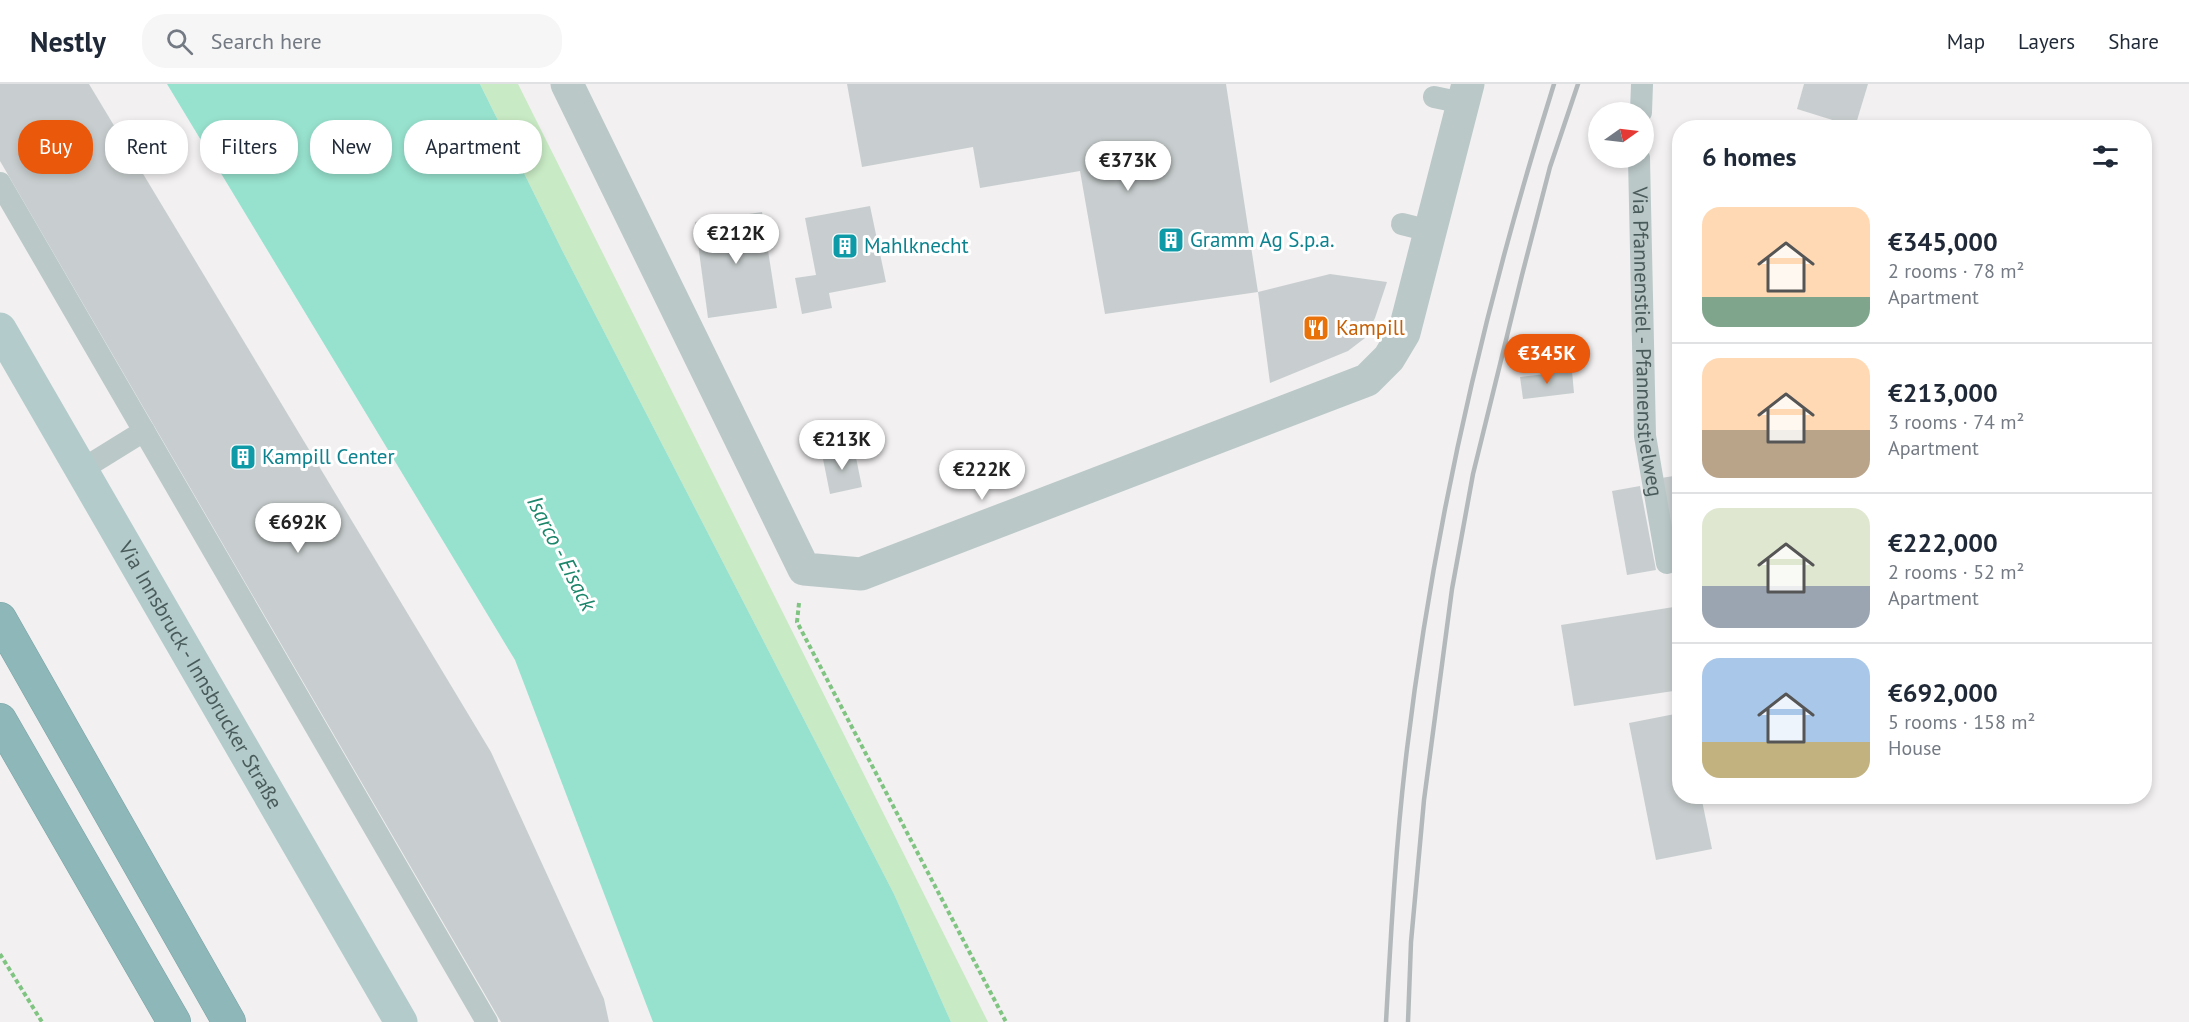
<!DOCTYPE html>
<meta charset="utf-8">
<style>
body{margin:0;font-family:"PT Sans",sans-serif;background:#f6f6f7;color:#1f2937;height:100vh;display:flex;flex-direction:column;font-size:22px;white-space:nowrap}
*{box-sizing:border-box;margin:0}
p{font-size:20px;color:#747a83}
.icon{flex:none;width:33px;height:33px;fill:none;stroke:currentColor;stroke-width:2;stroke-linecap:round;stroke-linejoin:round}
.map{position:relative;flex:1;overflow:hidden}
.panel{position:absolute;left:1672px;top:36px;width:480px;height:684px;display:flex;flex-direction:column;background:#fff;border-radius:24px;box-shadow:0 3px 9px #0003}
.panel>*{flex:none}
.guide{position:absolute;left:18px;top:36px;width:570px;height:54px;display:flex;gap:12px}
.needle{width:39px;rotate:76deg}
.tools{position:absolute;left:1588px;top:18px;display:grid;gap:12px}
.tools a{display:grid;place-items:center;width:66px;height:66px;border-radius:50%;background:#fff;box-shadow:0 3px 9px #0003;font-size:30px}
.price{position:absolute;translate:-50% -51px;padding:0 14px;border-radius:21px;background:#fff;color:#222;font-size:20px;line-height:39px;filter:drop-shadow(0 2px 3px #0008)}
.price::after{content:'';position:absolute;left:50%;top:36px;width:18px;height:14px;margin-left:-9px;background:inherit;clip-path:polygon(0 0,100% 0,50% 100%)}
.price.current{background:#ea580c;color:#fff}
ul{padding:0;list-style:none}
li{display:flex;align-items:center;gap:18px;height:150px;padding:0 30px}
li+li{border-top:2px solid #e0e1e3}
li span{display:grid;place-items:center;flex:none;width:168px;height:120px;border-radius:18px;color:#555}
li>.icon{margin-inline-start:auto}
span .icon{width:72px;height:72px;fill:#fffc;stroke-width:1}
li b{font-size:26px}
h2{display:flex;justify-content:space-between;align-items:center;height:72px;padding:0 30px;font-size:26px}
.pill{padding:0 21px;border-radius:24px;background:#fff;box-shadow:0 3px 9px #0003;font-size:21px;line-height:54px}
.pill.current{background:#ea580c;color:#fff}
header{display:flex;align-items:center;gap:36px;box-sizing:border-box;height:84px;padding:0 30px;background:#fff;border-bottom:2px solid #e0e1e3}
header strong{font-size:28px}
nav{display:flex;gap:33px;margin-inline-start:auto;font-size:21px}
.search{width:420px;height:54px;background:#f6f6f7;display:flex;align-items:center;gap:15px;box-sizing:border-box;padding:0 21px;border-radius:24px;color:#747a83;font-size:22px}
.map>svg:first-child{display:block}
</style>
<header>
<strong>Nestly</strong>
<div class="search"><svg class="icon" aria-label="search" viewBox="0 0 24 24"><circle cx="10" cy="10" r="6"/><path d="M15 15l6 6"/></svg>Search here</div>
<nav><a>Map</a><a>Layers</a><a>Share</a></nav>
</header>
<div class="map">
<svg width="2189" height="938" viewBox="0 0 2189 938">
<rect width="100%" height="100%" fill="#f2f0f1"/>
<polygon fill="#c8eac4" points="480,0 518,0 988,938 951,938 894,810 562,166"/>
<polygon fill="#97e2ce" points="167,0 480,0 562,166 894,810 951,938 653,938 515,576"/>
<g fill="#c8cecf">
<polygon points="0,0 89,0 491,668 604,915 609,938 501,938 0,77"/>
<polygon points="847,0 1226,0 1258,208 1330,190 1387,198 1375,234 1365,254 1348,267 1270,299 1258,208 1105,230 1080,87 980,104 973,63 862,83"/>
<polygon points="1804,0 1868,0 1855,43 1797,25"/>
<polygon points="870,122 886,198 829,209 832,224 802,230 795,194 816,191 805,134"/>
<polygon points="762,128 777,224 708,234 695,138"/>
<polygon points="1572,287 1574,309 1523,315 1520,293"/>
<polygon points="854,364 862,403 830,410 822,370"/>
<polygon points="1680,391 1680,465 1673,467 1661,394"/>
<polygon points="1640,402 1656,486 1627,491 1612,407"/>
<polygon points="1680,522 1680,606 1574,622 1561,541"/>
<polygon points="1680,629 1680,712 1701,712 1712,765 1656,776 1629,639"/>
</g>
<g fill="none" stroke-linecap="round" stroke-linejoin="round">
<g stroke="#79a3a5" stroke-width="34">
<g id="motorway">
<polyline points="0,535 229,938"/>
<polyline points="0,636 174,938"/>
</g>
</g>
<g stroke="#80c482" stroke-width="4" stroke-dasharray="4.5 3" stroke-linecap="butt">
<polyline points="799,519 797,538 1006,938"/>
<polyline points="0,870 42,938"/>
</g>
<g stroke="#bbc8c8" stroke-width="22">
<polyline points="1434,13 1463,19"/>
<polyline points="1641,28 1642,0"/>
<path id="s1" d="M 1639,74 L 1645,352 L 1667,479"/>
<polyline points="0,99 487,938"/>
<polyline points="1402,140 1430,147"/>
<polyline points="81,386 144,347"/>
</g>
<polyline stroke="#bbc8c8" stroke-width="33" points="567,0 804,485 861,490 1367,296 1389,274 1404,249 1468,0"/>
<path stroke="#b3cbcb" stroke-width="33" id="s2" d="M 0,245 L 401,938"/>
<use href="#motorway" stroke="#8eb7b9" stroke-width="33"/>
<g stroke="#b3b9ba" stroke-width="4.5">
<path d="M 1386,938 C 1391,847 1396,756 1407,665 C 1434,440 1486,216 1554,0"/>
<polyline points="1408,938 1411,858 1424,716 1452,505 1473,390 1522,191 1550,83 1578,0"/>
</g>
</g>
<defs>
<g id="building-square" transform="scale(1.35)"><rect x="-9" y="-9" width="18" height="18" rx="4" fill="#0f9aa8" stroke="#fff"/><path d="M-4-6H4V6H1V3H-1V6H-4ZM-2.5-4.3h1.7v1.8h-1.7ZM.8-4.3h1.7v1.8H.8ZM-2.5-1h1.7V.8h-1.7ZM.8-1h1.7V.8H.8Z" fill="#fff"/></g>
<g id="restaurant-square" transform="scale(1.35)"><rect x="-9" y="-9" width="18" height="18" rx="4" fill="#e8710a" stroke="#fff"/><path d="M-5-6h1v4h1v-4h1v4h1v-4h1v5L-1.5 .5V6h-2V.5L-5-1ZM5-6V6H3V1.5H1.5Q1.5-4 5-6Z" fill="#fff"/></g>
</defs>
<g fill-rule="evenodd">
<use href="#building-square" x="1171" y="156"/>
<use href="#building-square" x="845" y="162"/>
<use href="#restaurant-square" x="1316" y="244"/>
<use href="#building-square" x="243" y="373"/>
</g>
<g text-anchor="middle" stroke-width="6" stroke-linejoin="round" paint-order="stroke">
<g font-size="21" fill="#0d838f" stroke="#fff" text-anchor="start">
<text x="1190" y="163">Gramm Ag S.p.a.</text>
<text x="864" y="169">Mahlknecht</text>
<text x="262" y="380">Kampill Center</text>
</g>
<g font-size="21" fill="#c56008" stroke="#fff" text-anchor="start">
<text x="1336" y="251">Kampill</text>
</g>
<g font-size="21" fill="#4a5b5b" stroke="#fff">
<text dy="7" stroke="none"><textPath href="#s1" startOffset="184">Via Pfannenstiel - Pfannenstielweg</textPath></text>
<text dy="7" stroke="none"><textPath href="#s2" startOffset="400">Via Innsbruck - Innsbrucker Straße</textPath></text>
</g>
<g font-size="22" font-style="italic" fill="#1b866a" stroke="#fff">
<text transform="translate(562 469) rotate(63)" y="8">Isarco - Eisack</text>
</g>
</g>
</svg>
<div class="tools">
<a><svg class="needle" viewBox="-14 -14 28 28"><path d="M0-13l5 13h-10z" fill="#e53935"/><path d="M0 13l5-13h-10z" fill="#747a83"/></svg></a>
</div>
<b class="price" style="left:1128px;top:108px">€373K</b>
<b class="price" style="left:736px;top:181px">€212K</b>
<b class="price current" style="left:1547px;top:301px">€345K</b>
<b class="price" style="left:842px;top:387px">€213K</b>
<b class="price" style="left:982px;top:417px">€222K</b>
<b class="price" style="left:298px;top:470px">€692K</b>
<div class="guide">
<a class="pill current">Buy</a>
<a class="pill">Rent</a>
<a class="pill">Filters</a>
<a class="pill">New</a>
<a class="pill">Apartment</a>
</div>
<section class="panel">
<h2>6 homes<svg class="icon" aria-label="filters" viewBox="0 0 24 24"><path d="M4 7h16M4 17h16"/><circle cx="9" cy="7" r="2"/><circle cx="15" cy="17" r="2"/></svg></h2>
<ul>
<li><span style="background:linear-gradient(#ffd9b3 75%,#7fa58c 0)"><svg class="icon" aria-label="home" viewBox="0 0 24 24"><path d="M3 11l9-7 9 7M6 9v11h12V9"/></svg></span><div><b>€345,000</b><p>2 rooms · 78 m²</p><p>Apartment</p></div></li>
<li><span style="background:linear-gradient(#ffd9b3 60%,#b9a48a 0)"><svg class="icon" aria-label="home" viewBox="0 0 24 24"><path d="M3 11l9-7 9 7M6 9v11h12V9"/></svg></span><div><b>€213,000</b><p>3 rooms · 74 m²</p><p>Apartment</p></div></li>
<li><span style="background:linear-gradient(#dfe7d0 65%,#9aa5b1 0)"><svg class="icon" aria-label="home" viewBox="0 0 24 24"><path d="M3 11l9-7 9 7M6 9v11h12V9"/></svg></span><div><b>€222,000</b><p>2 rooms · 52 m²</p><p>Apartment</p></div></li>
<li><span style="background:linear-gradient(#a9c7e8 70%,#c2b280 0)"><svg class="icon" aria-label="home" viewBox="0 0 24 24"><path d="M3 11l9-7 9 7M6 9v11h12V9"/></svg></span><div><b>€692,000</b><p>5 rooms · 158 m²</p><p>House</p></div></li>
</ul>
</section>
</div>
